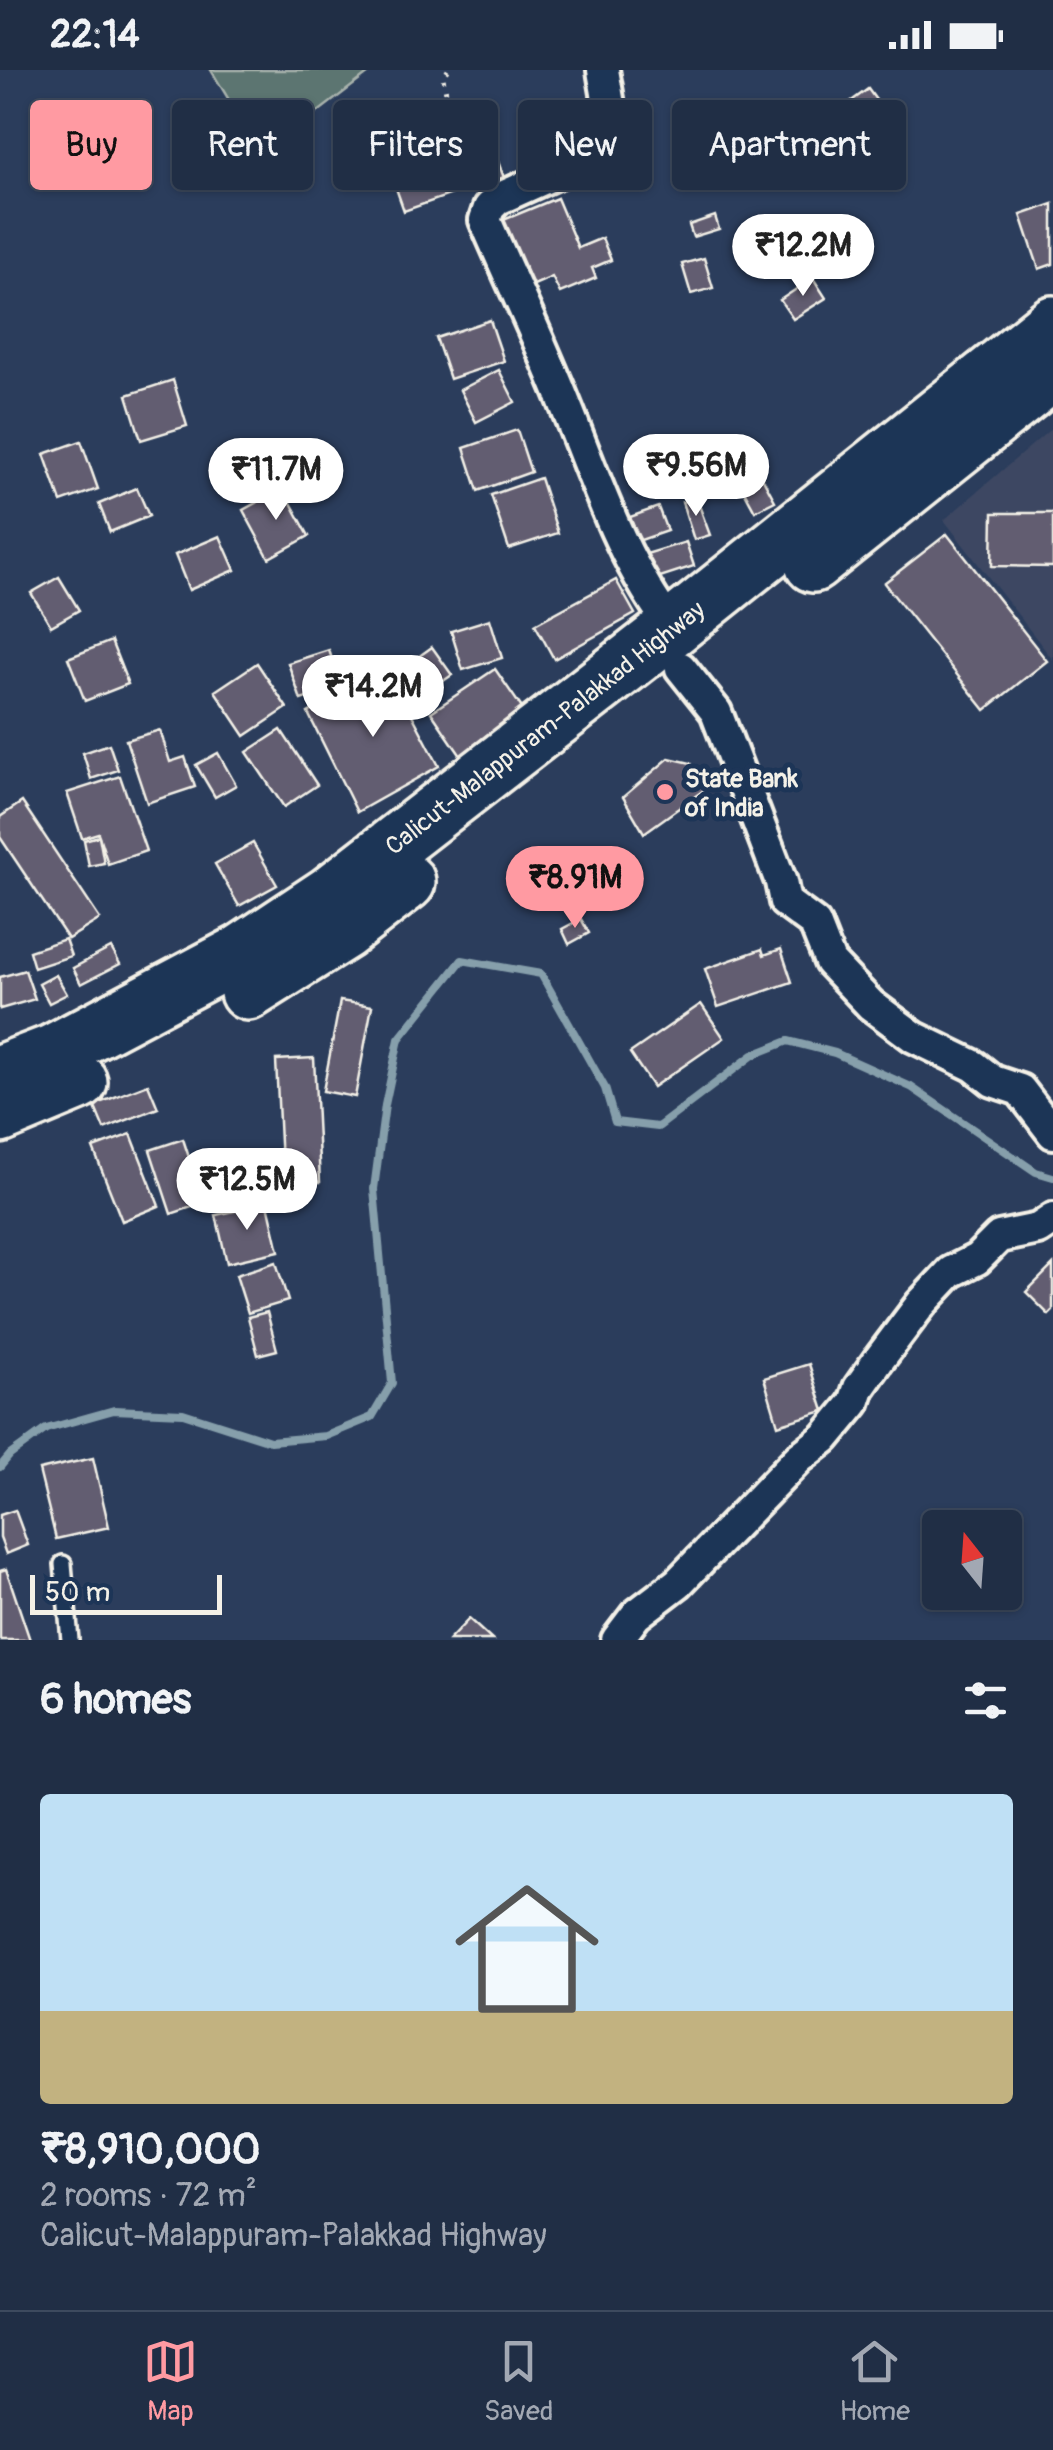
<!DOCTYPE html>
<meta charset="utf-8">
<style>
body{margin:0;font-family:Pangolin,sans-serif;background:#28364c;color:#f1f3f6;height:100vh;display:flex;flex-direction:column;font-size:38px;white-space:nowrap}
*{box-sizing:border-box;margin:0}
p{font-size:32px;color:#a2a8b3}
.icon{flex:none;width:55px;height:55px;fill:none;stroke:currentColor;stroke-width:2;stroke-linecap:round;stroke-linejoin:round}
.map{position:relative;height:1570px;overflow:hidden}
.panel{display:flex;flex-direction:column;background:#202e45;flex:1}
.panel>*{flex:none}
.banner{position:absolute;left:30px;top:30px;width:995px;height:90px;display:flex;gap:20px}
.needle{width:65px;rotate:343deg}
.buttons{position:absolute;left:922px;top:1440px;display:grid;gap:20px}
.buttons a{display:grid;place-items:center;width:100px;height:100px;border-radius:10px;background:#202e45;box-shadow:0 2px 8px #0004,0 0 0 2px #3d4a5e;font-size:50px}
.scale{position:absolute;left:30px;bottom:25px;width:192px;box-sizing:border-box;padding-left:10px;border:5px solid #f4f1e8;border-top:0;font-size:28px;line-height:35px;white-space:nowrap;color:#f4f1e8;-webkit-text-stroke:8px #1d3557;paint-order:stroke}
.price{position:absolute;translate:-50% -85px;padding:0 22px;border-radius:35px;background:#fff;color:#222;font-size:32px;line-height:65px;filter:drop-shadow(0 2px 5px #0008)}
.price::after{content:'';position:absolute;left:50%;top:60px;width:30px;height:22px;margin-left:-15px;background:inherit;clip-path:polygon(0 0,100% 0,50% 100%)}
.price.active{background:#ff9aa2;color:#111}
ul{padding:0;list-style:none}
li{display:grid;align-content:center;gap:20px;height:530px;padding:0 40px}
li span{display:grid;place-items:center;height:310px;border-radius:10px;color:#555}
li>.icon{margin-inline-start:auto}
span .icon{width:180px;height:180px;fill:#fffc;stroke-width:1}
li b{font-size:42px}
h2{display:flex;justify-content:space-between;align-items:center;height:120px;padding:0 40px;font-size:42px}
.pill{padding:0 35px;border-radius:10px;background:#202e45;box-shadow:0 2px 8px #0004,0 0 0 2px #3d4a5e;font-size:35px;line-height:90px}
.pill.active{background:#ff9aa2;color:#111}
.status{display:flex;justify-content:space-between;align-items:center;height:70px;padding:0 50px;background:#202e45;direction:ltr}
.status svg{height:28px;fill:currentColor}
.tab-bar{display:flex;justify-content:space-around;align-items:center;height:140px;border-top:2px solid #3d4a5e;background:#202e45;font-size:28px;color:#a2a8b3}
.tab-bar a{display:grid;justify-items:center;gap:5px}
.tab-bar .active{color:#ff9aa2}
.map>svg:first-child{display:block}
</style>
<div class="status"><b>22:14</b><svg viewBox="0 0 49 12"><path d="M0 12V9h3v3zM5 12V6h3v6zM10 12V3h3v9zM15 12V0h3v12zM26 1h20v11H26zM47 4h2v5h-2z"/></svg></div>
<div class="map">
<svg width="1053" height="1570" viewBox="0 0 1053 1570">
<rect width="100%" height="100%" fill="#2b3d5c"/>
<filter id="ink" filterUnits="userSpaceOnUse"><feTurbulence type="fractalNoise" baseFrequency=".01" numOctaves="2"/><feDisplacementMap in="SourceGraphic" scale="20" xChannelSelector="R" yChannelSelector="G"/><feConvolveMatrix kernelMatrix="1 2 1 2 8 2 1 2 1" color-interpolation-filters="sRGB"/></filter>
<g filter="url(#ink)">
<polygon fill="#3c4762" points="1053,357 1053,590 944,450"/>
<polygon fill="#5b7471" stroke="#a8b2ac" stroke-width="2.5" points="211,0 367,0 369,3 262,85"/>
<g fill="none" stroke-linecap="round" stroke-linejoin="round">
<polyline stroke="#869fab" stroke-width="8" points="0,1397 10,1385 46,1359 114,1340 183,1343 270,1371 326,1366 372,1347 392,1313 374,1119 385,1035 399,969 462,890 541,904 605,1018 615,1052 658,1057 753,985 788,971 835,983 911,1017 1036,1102 1053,1107"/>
</g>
<g fill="#625d71" stroke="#f4f1e8" stroke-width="2.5">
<polygon points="868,19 903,67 870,91 835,43"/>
<polygon points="377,49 387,90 363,96 353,55"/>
<polygon points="492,75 507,116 479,127 464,86"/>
<polygon points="422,93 426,104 449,96 458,122 404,141 391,104"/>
<polygon points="557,128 578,178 602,168 611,190 592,198 596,208 560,223 552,207 529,217 501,151"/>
<polygon points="1053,134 1053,194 1039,199 1021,145"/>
<polygon points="715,146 719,159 693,167 689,155"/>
<polygon points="704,188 713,218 691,224 682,194"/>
<polygon points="813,208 826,228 793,249 780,230"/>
<polygon points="490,250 504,291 450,309 436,268"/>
<polygon points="499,300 515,332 476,352 460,320"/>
<polygon points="173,310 187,356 141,370 127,325"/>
<polygon points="517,360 531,402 478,421 464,378"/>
<polygon points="81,371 98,419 61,432 44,384"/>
<polygon points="756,396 775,431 755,441 736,406"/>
<polygon points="540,408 558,463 509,479 491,425"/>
<polygon points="137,418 149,446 110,462 99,434"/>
<polygon points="283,418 309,466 269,488 243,440"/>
<polygon points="696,427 710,465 694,470 682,432"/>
<polygon points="658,437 667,461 638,471 630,447"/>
<polygon points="993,443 1053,443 1053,497 992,496"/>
<polygon points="947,464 1047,591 985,640 884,513"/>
<polygon points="220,466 235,500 189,520 175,485"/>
<polygon points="686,472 694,496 654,509 646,484"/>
<polygon points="59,507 79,540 51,556 31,523"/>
<polygon points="616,510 635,544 554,589 535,554"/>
<polygon points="490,549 502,588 463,600 451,561"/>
<polygon points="111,571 128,614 85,631 68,588"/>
<polygon points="432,577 452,605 416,630 397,602"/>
<polygon points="329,580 341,617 301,630 288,593"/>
<polygon points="257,593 287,638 245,666 215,621"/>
<polygon points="387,597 439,696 357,742 308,643"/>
<polygon points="495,599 526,644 461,686 431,642"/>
<polygon points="160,660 170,692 185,687 195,717 147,733 126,670"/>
<polygon points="281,660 317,715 284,737 247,682"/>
<polygon points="109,674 118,700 91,709 83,683"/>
<polygon points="218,683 236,715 215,727 196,695"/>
<polygon points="669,688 691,693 708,717 644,763 623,727"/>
<polygon points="120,706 146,781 108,794 98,763 82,768 67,723"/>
<polygon points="22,732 100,849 68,869 0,767 0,747"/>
<polygon points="99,766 104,793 89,796 84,770"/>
<polygon points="253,773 277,815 239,836 215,794"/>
<polygon points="581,849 589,863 569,874 562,859"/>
<polygon points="65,869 71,886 34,898 29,881"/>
<polygon points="111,878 120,894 81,914 73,898"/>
<polygon points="762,879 764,885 781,879 792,912 718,937 705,899"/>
<polygon points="25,900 35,929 0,939 0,907"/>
<polygon points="56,905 67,924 49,933 39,914"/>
<polygon points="340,931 372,936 355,1027 323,1021"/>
<polygon points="701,934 724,968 653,1017 630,983"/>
<polygon points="314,988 320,1112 282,1114 276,990"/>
<polygon points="148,1014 158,1038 104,1059 94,1035"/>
<polygon points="131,1064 159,1136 122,1151 93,1078"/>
<polygon points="183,1069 204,1133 171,1144 150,1080"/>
<polygon points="268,1134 279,1181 227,1193 216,1145"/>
<polygon points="276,1192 288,1231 248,1243 236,1205"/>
<polygon points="1053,1195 1053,1241 1049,1245 1026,1222"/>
<polygon points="267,1242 277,1280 258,1285 248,1247"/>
<polygon points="809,1294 824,1341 778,1355 764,1308"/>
<polygon points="93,1388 109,1457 56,1469 39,1400"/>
<polygon points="15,1440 28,1475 6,1484 0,1468 0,1445"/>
<polygon points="6,1499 30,1570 0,1570 0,1501"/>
<polygon points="469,1549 492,1570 449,1570"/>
</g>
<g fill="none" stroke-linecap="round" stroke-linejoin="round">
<g stroke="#f4f1e8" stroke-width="22">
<polyline id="lane" points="63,1494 70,1570"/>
</g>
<g stroke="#f4f1e8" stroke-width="38">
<g id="street">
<path d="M 603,0 L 616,76 L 498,129 L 489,138 L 485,150 C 512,213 542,275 567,339 C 597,414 623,493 673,558"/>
<polyline points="681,598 716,642 781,812 785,832 815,854 830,892 871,935 914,967 974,996 993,1011 1020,1020 1053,1063"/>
<polyline points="617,1570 636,1545 678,1513 799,1388 825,1368 854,1333 859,1318 878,1291 921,1234 951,1202 977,1189 999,1167 1038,1159 1053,1149"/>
</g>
</g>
<g stroke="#f4f1e8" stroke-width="62">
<g id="highway">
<polyline points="813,494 1053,302"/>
<polyline points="248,922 343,862 407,812"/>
<path id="s1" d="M 0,1003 L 52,983 L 241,883 L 330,824 L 673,558 L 1053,254"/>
<polyline points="0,1045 79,1012"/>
</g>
</g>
<polyline stroke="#f4f1e8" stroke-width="5" stroke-dasharray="2.5 8" stroke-linecap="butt" points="448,0 443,8 459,85 473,119"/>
<use href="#lane" stroke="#1d3557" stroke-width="15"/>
<use href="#street" stroke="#1d3557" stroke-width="30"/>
<use href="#highway" stroke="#1d3557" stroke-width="55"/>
</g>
</g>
<circle fill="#ff9aa2" stroke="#1d3557" stroke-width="4" cx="665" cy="722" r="10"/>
<g text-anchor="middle" stroke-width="10" stroke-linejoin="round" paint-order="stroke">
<g font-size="25" fill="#f4f1e8" stroke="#1d3557">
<text dy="9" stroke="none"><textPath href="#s1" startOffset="648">Calicut-Malappuram-Palakkad Highway</textPath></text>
</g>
<g font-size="25" font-weight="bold" fill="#f4f1e8" stroke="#1d3557" text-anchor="start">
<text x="685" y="717">State Bank<tspan x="685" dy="29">of India</tspan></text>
</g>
</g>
</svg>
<div class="buttons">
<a><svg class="needle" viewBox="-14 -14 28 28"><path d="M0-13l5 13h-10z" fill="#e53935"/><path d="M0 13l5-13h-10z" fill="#a2a8b3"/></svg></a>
</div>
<div class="scale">50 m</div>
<b class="price" style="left:803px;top:229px">₹12.2M</b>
<b class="price" style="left:696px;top:449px">₹9.56M</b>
<b class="price" style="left:276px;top:453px">₹11.7M</b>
<b class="price" style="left:373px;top:670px">₹14.2M</b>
<b class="price active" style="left:575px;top:861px">₹8.91M</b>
<b class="price" style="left:247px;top:1163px">₹12.5M</b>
<div class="banner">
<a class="pill active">Buy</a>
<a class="pill">Rent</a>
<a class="pill">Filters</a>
<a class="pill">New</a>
<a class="pill">Apartment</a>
</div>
</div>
<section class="panel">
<h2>6 homes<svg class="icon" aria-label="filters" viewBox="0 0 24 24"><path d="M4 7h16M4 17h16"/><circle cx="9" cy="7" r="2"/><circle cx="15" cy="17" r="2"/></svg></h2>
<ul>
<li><span style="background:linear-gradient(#bfe0f5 70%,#c2b280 0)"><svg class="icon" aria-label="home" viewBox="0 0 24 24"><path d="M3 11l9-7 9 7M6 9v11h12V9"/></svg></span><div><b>₹8,910,000</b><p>2 rooms · 72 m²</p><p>Calicut-Malappuram-Palakkad Highway</p></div></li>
</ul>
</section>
<nav class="tab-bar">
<a class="active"><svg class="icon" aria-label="map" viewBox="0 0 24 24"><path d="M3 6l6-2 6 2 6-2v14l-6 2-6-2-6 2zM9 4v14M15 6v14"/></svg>Map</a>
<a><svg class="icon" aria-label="saved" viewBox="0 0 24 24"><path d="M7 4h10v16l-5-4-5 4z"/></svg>Saved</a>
<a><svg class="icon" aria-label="home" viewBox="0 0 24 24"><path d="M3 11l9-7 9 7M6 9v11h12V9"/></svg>Home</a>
</nav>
